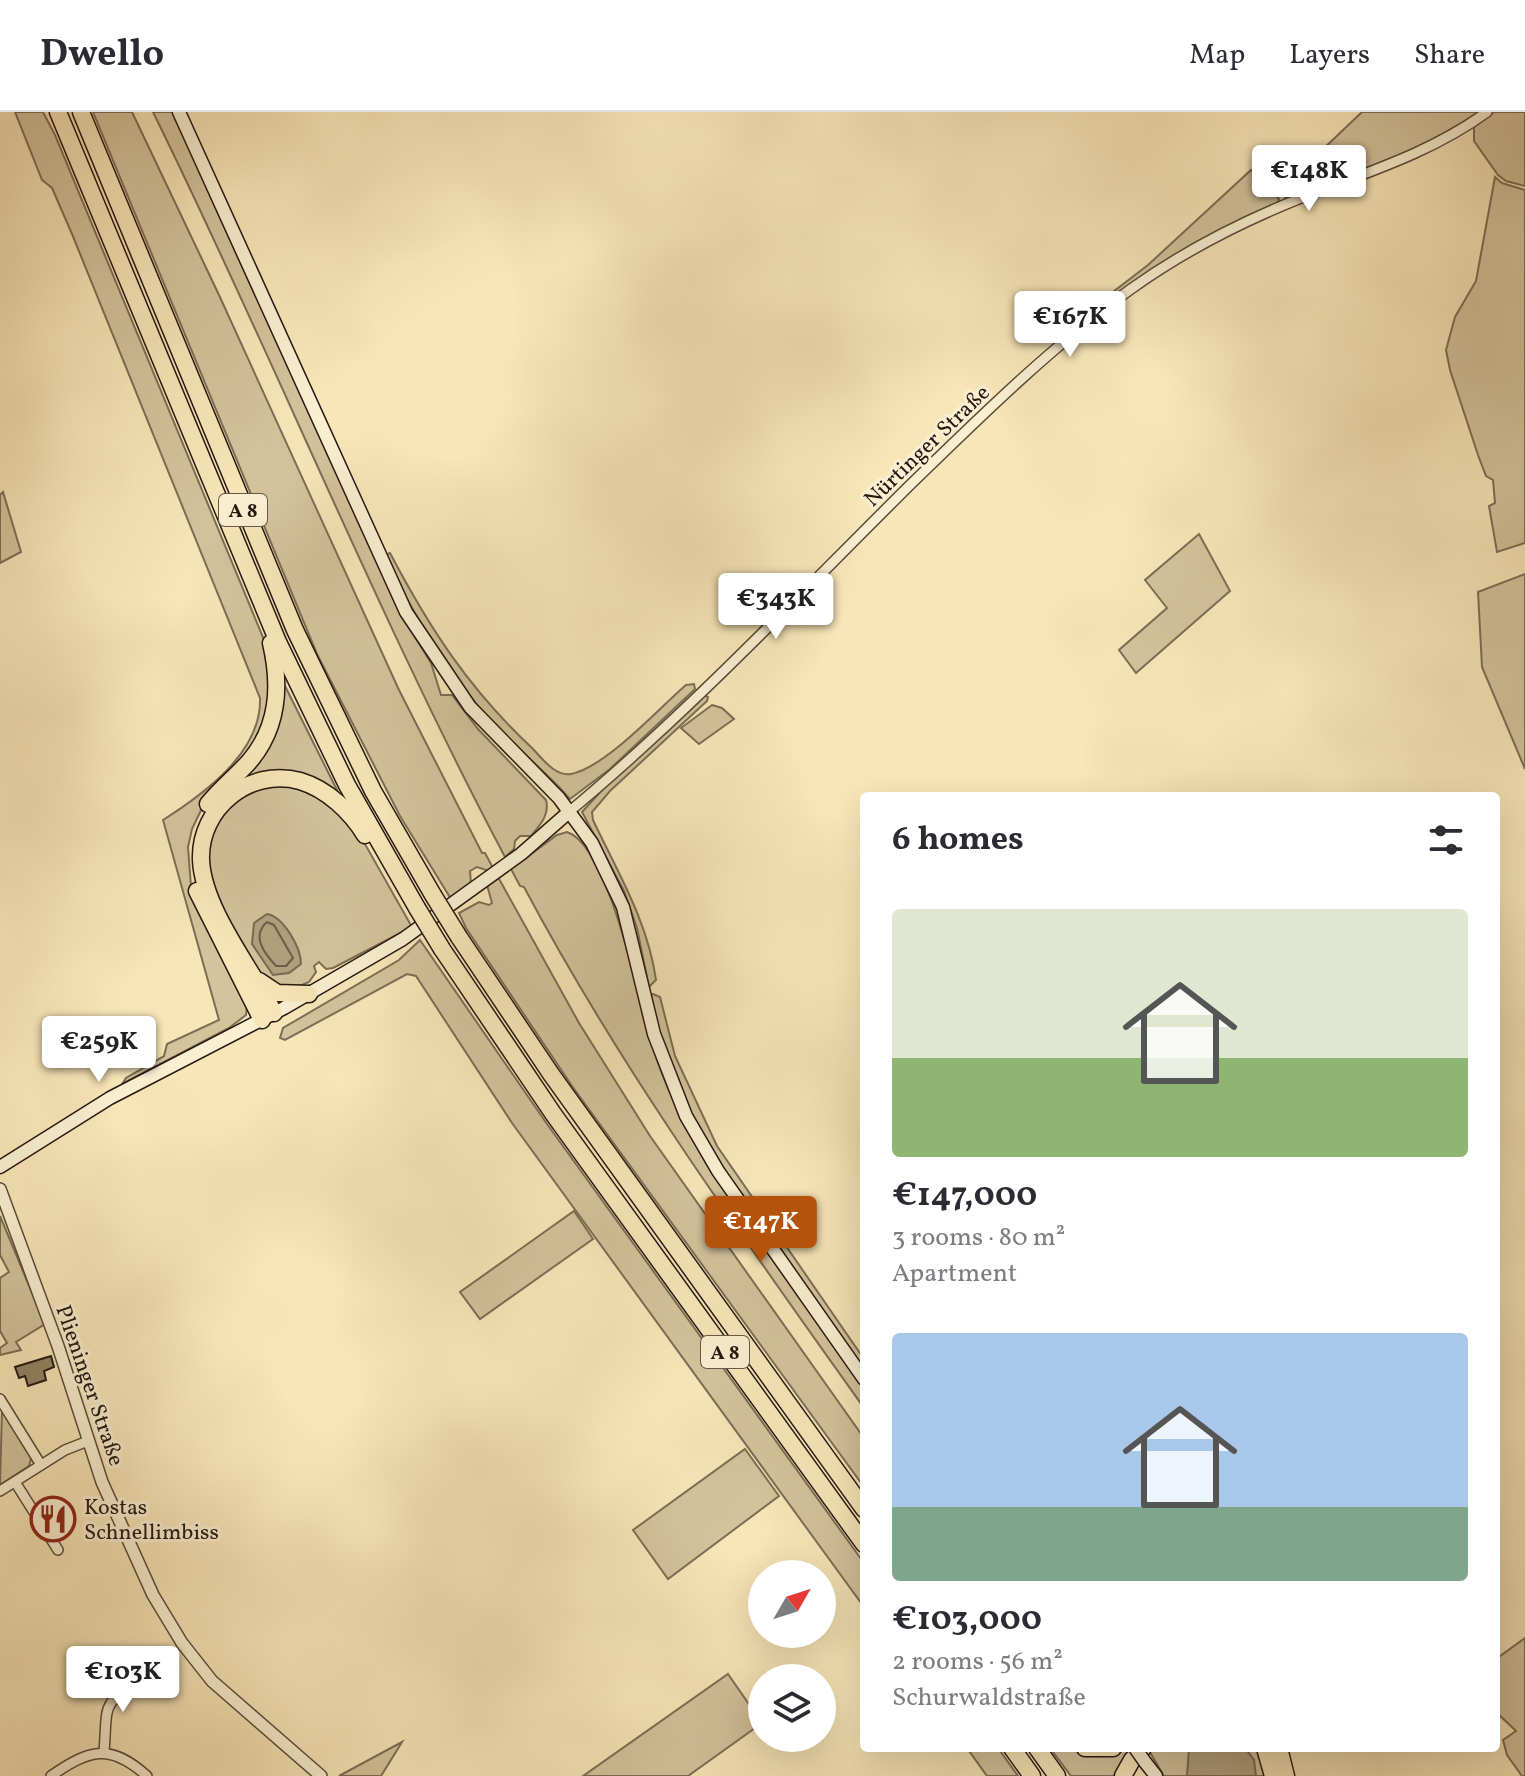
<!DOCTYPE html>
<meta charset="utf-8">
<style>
body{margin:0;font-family:Vollkorn,serif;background:#f2f2f3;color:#2b2b33;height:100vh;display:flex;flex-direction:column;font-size:30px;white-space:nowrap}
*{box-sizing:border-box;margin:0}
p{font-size:26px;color:#7c7c81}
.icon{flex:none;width:44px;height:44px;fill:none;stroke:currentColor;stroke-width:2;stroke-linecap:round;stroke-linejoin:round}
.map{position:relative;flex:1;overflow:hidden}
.sheet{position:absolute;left:860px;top:680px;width:640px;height:960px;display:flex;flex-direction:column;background:#fff;border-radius:8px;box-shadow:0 8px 32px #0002}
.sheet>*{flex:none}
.needle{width:52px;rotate:51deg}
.controls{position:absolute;left:748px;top:1448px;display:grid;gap:16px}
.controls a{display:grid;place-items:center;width:88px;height:88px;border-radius:50%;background:#fff;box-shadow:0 8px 32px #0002;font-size:40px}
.price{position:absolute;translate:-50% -68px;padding:0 18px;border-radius:8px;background:#fff;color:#222;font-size:26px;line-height:52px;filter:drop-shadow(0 2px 4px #0008)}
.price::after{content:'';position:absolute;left:50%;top:48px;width:24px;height:18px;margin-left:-12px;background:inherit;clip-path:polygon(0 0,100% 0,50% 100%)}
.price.selected{background:#b45309;color:#fff}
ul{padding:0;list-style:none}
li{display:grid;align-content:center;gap:16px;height:424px;padding:0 32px}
li span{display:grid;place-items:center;height:248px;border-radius:8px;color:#555}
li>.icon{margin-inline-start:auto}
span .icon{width:144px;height:144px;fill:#fffc;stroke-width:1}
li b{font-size:34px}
h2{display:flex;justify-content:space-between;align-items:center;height:96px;padding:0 32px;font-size:34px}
header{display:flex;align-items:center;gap:48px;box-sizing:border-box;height:112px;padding:0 40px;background:#fff;border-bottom:2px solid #e1e1e2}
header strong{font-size:38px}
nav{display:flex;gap:44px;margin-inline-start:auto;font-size:28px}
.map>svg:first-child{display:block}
</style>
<header>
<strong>Dwello</strong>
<nav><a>Map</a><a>Layers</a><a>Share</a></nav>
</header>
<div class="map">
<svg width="1525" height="1664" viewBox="0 0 1525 1664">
<rect width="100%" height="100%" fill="#f8e6b8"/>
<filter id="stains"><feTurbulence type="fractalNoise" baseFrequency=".0025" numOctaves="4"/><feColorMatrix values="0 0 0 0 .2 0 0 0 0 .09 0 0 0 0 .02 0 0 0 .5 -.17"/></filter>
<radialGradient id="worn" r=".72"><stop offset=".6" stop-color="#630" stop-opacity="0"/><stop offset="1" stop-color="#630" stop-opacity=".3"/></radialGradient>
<g fill="#d4c39b" stroke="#7d6d56" stroke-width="2">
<path d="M 15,0 L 43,0 L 55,23 L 267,535 L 272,559 L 263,621 L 203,694 L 192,717 L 188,735 L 191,774 L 247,894 L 246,903 L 229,916 L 122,972 L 126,966 L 164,944 L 167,932 L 219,908 L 163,708 C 204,682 262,640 260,586 L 72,122 L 52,76 L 42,68 Z"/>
<polygon points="93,0 132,0 219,183 399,578 482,741 485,741 493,756 489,759 477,755 470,759 471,772 451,787 400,704 317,542"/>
<path d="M 153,0 L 173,0 L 407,512 L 431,551 L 441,583 L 452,583 L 478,617 L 546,688 C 550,703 540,713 531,724 L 520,724 L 515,729 L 514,737 L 505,745 C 378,505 274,246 153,0 Z"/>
<path d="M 1362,0 L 1479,0 C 1420,40 1353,62 1288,87 L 1278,80 Z"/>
<polygon points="1494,0 1525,0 1525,74 1506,69 1498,63 1474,29 1474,15"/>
<polygon points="1251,58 1279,87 1278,91 1177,142 1084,208 1078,207 1148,153"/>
<polygon points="1495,65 1502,71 1525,78 1525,431 1497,440 1489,394 1495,391 1493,368 1486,364 1478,343 1450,258 1446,238 1455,205 1476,169"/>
<polygon points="3,380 21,440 0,451 0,383"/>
<polygon points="1199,422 1230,479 1136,561 1119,538 1167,496 1145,468"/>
<path d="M 390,441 C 430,517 469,577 532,636 C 542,646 555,665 571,662 C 606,655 659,596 686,573 L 694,572 L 695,577 L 610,657 L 570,687 C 546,659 516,637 491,609 C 447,560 413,503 385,443 Z"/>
<polygon points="1525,462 1525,657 1482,555 1478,480"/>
<polygon points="285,574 338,680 338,682 316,671 234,677 281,576"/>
<path d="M 704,583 L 708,585 L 707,589 L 610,679 L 592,700 L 593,708 C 618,761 648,810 656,868 L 649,875 L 637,816 L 624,779 L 582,700 L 605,675 Z"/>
<polygon points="712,593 722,596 734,607 699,632 681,616"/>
<polygon points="280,670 320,682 361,725 412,815 333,856 326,857 319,850 314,854 316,860 309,870 290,878 266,871 246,843 209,771 208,724 235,685"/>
<path d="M 567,720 C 610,734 640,894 653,936 C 675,1007 717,1067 759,1127 C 794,1177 829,1227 864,1277 L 864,1296 C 744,1127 621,958 524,775 L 520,774 L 511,757 L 557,723 Z"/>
<polygon points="498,765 579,911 650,1024 864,1326 864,1375 572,974 466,816 459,801 479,790 489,793 492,791 487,773"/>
<polygon points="420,828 547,1012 864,1451 864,1495 512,1011 416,864 407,862 285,928 280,926 283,916 399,848"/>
<polygon points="653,882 660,885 675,944 717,1034 864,1247 864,1258 712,1040 685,991 661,930 650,884"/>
<polygon points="574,1099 593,1127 480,1207 460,1180"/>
<polygon points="0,1104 45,1212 16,1230 21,1238 0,1243 0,1236 7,1231 0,1219 0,1166 9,1160 0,1143"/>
<polygon points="2,1297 32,1343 29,1354 0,1373"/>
<polygon points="745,1337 779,1384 668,1467 633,1418"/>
<polygon points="1525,1526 1525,1664 1522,1664 1507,1643 1503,1628 1516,1619 1496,1600 1496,1547"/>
<polygon points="728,1562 762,1611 688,1664 583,1664"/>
<polygon points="402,1630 381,1664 339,1664"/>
<polygon points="967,1636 998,1636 1018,1664 987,1664"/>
<polygon points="1050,1636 1069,1636 1089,1642 1138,1636 1119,1664 1071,1664"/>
<polygon points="1259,1636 1267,1664 1164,1664 1148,1637"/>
</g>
<g fill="#b1a07f" stroke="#796953" stroke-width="2">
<path d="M 267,802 C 284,805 301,836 301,852 L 289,861 L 273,863 L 252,832 L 254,811 Z"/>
<polygon points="1189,1636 1245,1636 1254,1648 1256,1664 1187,1664"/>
</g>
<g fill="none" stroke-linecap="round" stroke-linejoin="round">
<path stroke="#6c5c48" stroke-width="2" d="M 267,810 L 274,813 L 293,846 L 286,854 L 276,854 C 264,841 251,824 267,810 Z"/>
</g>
<polygon fill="#938367" stroke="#261710" stroke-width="2" points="51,1244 54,1255 44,1259 46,1268 28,1274 25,1264 19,1266 15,1255"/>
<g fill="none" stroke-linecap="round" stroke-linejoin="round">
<g stroke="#5a4b3a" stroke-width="12">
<g id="minor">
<path d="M 570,699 C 690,599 799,483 910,373 C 981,304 1051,235 1131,177 C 1184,139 1241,110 1301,86 C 1365,61 1431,41 1487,0"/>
<polyline points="0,1287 41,1353"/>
<polyline points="15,1370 58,1438"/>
<polyline points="0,1379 65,1338 88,1329"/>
<path d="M 104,1640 C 108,1588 100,1595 145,1565"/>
<path d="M 51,1664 C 90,1637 110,1631 147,1664"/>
</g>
</g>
<g stroke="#5a4b3a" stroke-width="14">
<polyline id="tertiary" points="0,1077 58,1234 102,1370 153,1483 182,1531 212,1569 321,1664"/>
</g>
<g stroke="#261710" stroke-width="15">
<g id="secondary">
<polyline points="179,0 406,500 470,595 559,686 592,731 623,795 654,922 686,1004 718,1059 864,1267"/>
<polyline points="0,1055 110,986 284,896 403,827 521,742 570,699"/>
<polyline points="1145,1650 1156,1664"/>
</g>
</g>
<g stroke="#261710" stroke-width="19">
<g id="motorway">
<polyline points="58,0 278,530 347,673 417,796"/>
<polyline points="81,0 295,518 373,679 433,783"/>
<path d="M 208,692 C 220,677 235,665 248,651 C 279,616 281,574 271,531"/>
<polyline points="197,779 262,908"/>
<polyline points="459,825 551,962 864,1397"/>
<polyline points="442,837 554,1003 864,1432"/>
<polyline points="259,869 277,881 309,882"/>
<path d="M 274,901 C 252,857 203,797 201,748 C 199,696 250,655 300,669 C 327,677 351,700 365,723"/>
<polyline points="1012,1636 1032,1664"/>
<polyline points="1037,1636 1057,1664"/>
<polyline points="1085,1636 1113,1636"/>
<polyline points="1265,1636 1273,1664"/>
<polyline points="1279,1636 1286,1664"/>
<polyline points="1123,1664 1132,1648 1143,1636"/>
</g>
</g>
<use href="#minor" stroke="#faefd1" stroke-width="9"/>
<use href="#tertiary" stroke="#faefd1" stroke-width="11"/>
<use href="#secondary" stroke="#faefd1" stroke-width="12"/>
<use href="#motorway" stroke="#f8e6b8" stroke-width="16"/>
<g stroke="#261710" stroke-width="15" stroke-linecap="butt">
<polyline id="secondary-bridge" points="1135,1636 1145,1650"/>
</g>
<g stroke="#261710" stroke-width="19" stroke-linecap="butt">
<g id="motorway-bridge">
<polyline points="433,783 459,825"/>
<polyline points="417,796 442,837"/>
</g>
</g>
<use href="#secondary-bridge" stroke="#faefd1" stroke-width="12"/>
<use href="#motorway-bridge" stroke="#f8e6b8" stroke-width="16"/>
</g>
<defs>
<g id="restaurant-ring" transform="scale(2.3)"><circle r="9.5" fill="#faefd1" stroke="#8f2418" stroke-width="1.5"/><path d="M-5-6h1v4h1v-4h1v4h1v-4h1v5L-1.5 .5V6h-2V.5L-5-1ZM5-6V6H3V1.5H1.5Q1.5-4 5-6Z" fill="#8f2418"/></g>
</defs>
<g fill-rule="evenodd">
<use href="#restaurant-ring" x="53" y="1407"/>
</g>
<g text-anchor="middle" stroke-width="6" stroke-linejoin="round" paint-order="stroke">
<g fill="#faefd1" stroke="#66584a" stroke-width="2">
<rect x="219" y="382" width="48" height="32" rx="6"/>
<rect x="701" y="1224" width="48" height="32" rx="6"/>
</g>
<g font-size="20" font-weight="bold" fill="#261710">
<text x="243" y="405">A 8</text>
<text x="725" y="1247">A 8</text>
</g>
<g font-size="22" fill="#261710" stroke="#faefd1">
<text transform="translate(926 333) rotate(-44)" y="8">Nürtinger Straße</text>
<text transform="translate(91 1273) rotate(71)" y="8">Plieninger Straße</text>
</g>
<g font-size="22" fill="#261710" stroke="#faefd1" text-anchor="start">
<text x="84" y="1402">Kostas<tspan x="84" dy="25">Schnellimbiss</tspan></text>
</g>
</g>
<rect width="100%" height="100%" filter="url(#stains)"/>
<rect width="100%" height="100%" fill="url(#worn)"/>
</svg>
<div class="controls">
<a><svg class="needle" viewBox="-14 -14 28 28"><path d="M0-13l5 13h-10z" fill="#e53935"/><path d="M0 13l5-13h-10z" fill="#7c7c81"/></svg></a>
<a><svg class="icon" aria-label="layers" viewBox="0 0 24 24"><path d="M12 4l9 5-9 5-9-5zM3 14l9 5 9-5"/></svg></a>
</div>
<b class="price" style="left:1309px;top:101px">€148K</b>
<b class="price" style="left:1070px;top:247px">€167K</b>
<b class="price" style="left:776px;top:529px">€343K</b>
<b class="price" style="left:99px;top:972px">€259K</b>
<b class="price selected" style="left:761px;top:1152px">€147K</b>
<b class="price" style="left:123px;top:1602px">€103K</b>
<section class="sheet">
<h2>6 homes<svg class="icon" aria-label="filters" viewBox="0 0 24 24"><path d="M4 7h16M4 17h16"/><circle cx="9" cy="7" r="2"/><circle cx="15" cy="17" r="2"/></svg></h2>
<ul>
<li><span style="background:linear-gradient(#dfe7d0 60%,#8fb573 0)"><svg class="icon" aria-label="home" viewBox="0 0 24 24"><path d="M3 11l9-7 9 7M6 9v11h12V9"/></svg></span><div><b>€147,000</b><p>3 rooms · 80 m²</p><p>Apartment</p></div></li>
<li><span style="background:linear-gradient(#a9c7e8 70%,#7fa58c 0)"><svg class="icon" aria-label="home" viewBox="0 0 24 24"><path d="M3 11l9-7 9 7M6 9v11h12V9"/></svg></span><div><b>€103,000</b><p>2 rooms · 56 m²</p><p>Schurwaldstraße</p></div></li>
</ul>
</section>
</div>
